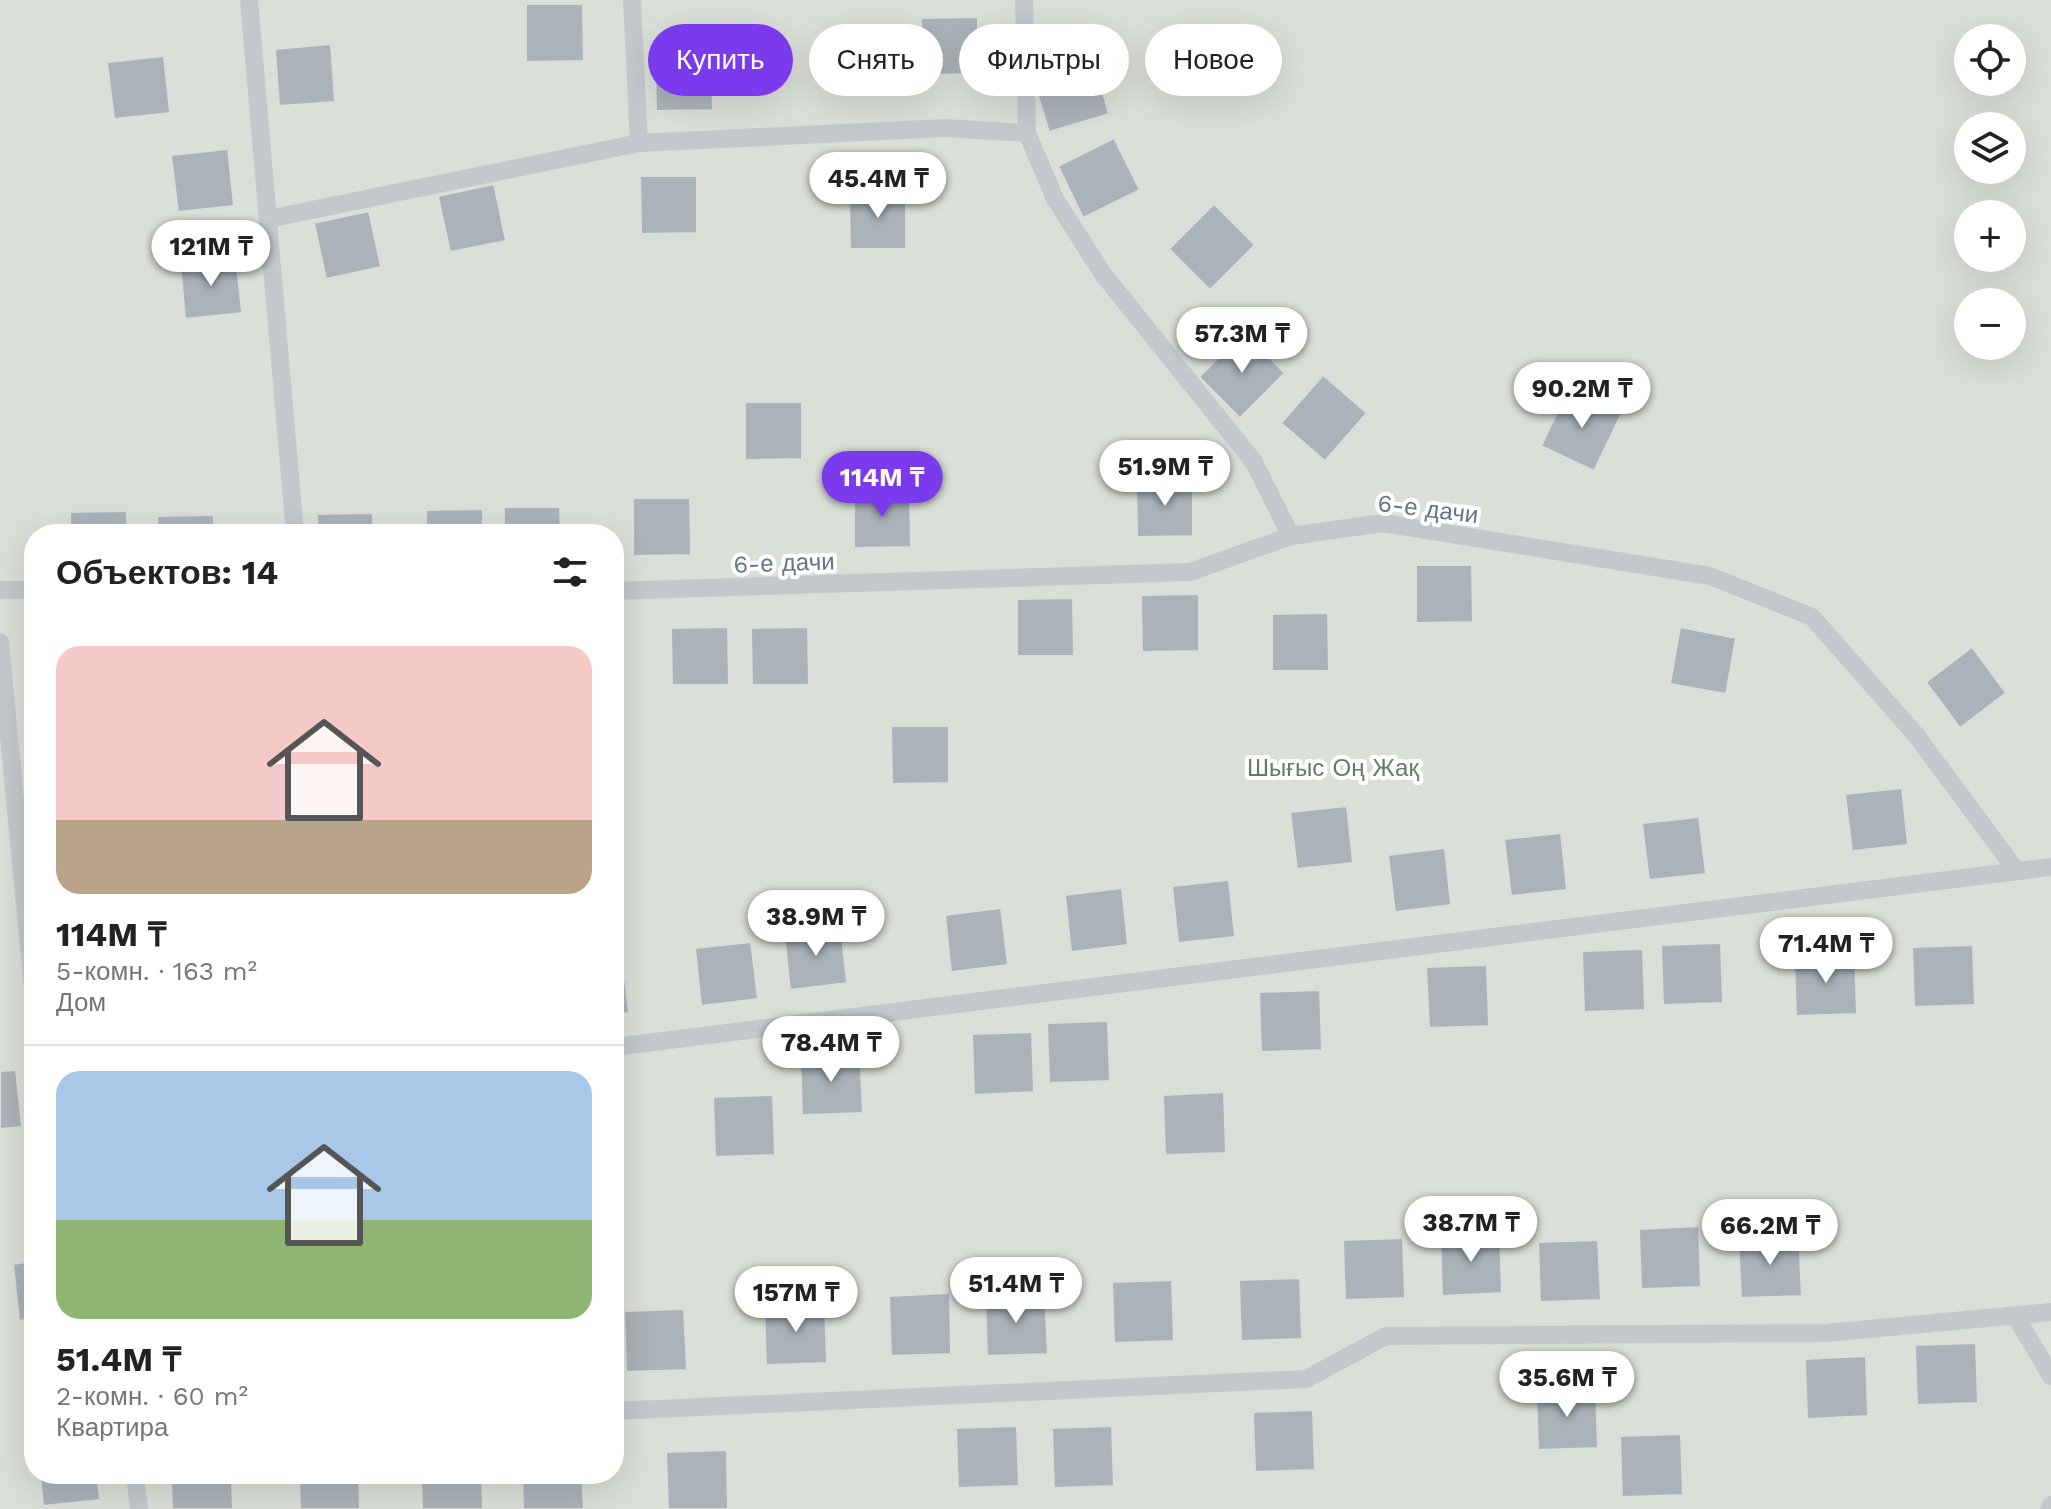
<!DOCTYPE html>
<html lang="ru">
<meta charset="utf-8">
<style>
body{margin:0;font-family:"Work Sans",sans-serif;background:#f6f6f6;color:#222;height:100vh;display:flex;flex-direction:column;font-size:30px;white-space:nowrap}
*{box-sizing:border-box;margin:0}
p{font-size:26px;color:#767676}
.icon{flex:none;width:44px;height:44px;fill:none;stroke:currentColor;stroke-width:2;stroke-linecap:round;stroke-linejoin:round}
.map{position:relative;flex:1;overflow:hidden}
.panel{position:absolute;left:24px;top:524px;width:600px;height:960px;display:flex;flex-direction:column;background:#fff;border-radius:32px;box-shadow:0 8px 32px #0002}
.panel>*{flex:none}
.top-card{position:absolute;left:648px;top:24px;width:760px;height:72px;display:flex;gap:16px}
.buttons{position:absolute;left:1954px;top:24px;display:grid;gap:16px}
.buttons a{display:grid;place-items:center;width:72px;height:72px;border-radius:50%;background:#fff;box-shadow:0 8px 32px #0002;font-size:40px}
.price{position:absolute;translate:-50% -68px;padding:0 18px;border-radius:28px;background:#fff;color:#222;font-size:26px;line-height:52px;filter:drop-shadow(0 2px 4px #0008)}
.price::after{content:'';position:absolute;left:50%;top:48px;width:24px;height:18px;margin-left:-12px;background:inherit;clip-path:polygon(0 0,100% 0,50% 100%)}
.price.current{background:#7c3aed;color:#fff}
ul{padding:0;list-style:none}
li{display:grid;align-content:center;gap:16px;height:424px;padding:0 32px}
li+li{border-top:2px solid #e0e0e0}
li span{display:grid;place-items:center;height:248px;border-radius:24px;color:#555}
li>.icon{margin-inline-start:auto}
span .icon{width:144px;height:144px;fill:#fffc;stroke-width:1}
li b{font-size:34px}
h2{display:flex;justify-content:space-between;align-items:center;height:96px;padding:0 32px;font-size:34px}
.pill{padding:0 28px;border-radius:36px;background:#fff;box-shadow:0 8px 32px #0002;font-size:28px;line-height:72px}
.pill.current{background:#7c3aed;color:#fff}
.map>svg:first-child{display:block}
</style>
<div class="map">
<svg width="2051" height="1509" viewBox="0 0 2051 1509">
<rect width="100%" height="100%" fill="#fafaf8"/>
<path fill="#dadfd7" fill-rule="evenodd" d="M 0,0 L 2051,0 L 2051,1509 L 0,1509 ZM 1968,38 L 2012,38 L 2012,82 L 1968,82 ZM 1968,126 L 2012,126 L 2012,170 L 1968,170 ZM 1968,214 L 2012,214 L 2012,258 L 1968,258 ZM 1968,302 L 2012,302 L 2012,346 L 1968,346 ZM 34,534 L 614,534 L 614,1474 L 34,1474 Z"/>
<g fill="#aab3b9" stroke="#dcdcda" stroke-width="2">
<polygon points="526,4 583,4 584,61 526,62"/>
<polygon points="978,17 978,74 921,75 921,18"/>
<polygon points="331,44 335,102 279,106 275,49"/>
<polygon points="655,53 712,53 713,110 656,111"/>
<polygon points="164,56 170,113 114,119 107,62"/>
<polygon points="1094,59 1109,114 1049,132 1032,76"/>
<polygon points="1114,138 1140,190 1083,218 1058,166"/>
<polygon points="228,149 234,206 178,212 171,155"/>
<polygon points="640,176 697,176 697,233 641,234"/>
<polygon points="494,184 506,241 450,252 438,196"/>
<polygon points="849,192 906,192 906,249 850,249"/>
<polygon points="1214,204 1255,245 1210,290 1169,249"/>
<polygon points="369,211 381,267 326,279 314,223"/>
<polygon points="236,256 242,313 185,319 180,262"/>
<polygon points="1244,332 1285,373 1240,418 1199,377"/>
<polygon points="1323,375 1367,413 1325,461 1281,423"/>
<polygon points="1569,388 1622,413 1594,471 1541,446"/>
<polygon points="745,402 802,402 802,459 745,460"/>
<polygon points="1136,479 1193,479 1193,536 1137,537"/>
<polygon points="854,490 910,490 911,547 854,548"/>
<polygon points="633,498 690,498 691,555 633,556"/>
<polygon points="504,507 560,507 561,534 504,534"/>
<polygon points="483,509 483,534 426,534 426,510"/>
<polygon points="127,511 127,534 70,534 70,512"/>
<polygon points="373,513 373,534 317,534 317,514"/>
<polygon points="214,515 214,534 157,534 157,516"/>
<polygon points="1416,565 1472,565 1473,622 1416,623"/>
<polygon points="1199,594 1199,651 1142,652 1141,595"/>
<polygon points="1073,598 1074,656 1017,656 1017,599"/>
<polygon points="1328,613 1329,671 1272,671 1272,614"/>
<polygon points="728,627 729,685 672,685 671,628"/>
<polygon points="808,627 809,685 752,685 751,628"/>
<polygon points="1680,627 1736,638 1726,694 1670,684"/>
<polygon points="1972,647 2006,693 1960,728 1926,682"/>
<polygon points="891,726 949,726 949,783 892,784"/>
<polygon points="1902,788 1908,845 1852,851 1845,794"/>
<polygon points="1347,806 1353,863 1297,869 1290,812"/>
<polygon points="1699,817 1706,874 1649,880 1642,823"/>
<polygon points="1561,833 1567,890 1511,896 1504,839"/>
<polygon points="1445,848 1451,905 1395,912 1388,855"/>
<polygon points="1229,880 1235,937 1178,943 1172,886"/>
<polygon points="1122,888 1128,945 1071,952 1065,895"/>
<polygon points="1001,908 1008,965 951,972 945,915"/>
<polygon points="841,926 847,983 790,990 784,933"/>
<polygon points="751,942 758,999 701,1006 695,948"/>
<polygon points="1721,943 1723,1003 1663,1005 1661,945"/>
<polygon points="1973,945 1975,1005 1914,1007 1912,947"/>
<polygon points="1643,949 1645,1010 1584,1012 1582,951"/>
<polygon points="1855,954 1857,1014 1796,1016 1794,956"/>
<polygon points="622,955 629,1013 614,1014 614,956"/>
<polygon points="1487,965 1489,1026 1429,1028 1426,967"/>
<polygon points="1320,990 1322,1050 1261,1052 1259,992"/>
<polygon points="1108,1021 1110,1081 1049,1083 1047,1023"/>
<polygon points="1032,1032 1034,1092 974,1095 972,1034"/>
<polygon points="860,1052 863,1113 802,1115 800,1054"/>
<polygon points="16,1070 22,1127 0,1129 0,1071"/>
<polygon points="1224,1092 1226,1153 1165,1155 1163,1095"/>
<polygon points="773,1095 775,1155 715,1157 713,1097"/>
<polygon points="1699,1226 1701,1287 1641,1289 1639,1229"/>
<polygon points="1500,1233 1502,1293 1442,1296 1440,1236"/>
<polygon points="1799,1236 1802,1296 1741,1298 1738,1238"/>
<polygon points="1403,1238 1405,1298 1345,1300 1343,1240"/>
<polygon points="1598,1240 1601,1300 1540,1302 1538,1242"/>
<polygon points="34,1261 34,1319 19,1321 13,1264"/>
<polygon points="1300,1278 1302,1339 1241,1341 1239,1280"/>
<polygon points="1172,1280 1174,1341 1114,1343 1112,1282"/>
<polygon points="950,1293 951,1354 891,1356 889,1296"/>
<polygon points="1045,1293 1048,1354 987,1356 985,1296"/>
<polygon points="825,1303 827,1363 766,1365 764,1305"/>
<polygon points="684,1309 687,1370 626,1372 624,1311"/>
<polygon points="1976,1343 1978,1403 1917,1405 1915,1345"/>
<polygon points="1866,1356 1868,1416 1807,1419 1805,1359"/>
<polygon points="1596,1388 1598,1448 1538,1450 1536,1390"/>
<polygon points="1313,1410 1315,1470 1255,1472 1253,1412"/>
<polygon points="1017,1426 1019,1486 958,1488 956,1428"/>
<polygon points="1112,1426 1114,1486 1054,1488 1052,1428"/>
<polygon points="1681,1434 1683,1495 1622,1497 1620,1436"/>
<polygon points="727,1450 728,1509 668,1509 666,1452"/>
<polygon points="40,1474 97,1474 100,1500 43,1506"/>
<polygon points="299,1474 359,1474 360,1509 300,1509"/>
<polygon points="421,1474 482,1474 483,1509 422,1509"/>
<polygon points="522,1474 582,1474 584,1509 523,1509"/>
<polygon points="232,1479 233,1509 172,1509 171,1481"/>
</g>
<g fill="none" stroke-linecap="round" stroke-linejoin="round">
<g stroke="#c3c8cc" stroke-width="18">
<polyline points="249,0 295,534"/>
<polyline points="632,0 639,143"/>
<polyline points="1024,0 1027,133 1055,199 1103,274 1254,462 1291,536"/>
<polyline points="268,219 639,143 945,128 1027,133"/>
<polyline points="0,590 34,590"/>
<polyline points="614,591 1190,572 1291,536 1383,523 1710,576 1812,617 1916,735 2016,870"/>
<polyline points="0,642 34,999"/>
<polyline points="614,1047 2051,867"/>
<polyline points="2015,1315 2051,1376"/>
<polyline points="614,1411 1306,1379 1386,1336 1826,1333 2051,1312"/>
<polyline points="135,1474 139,1509"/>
<polyline points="2049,1509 2051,1505"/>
</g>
</g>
<g text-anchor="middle" stroke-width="8" stroke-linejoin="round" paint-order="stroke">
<g font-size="24" fill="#657683" stroke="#fff">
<text transform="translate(1428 509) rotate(7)" y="8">6-е дачи</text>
<text transform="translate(784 563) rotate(-2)" y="8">6-е дачи</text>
</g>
<g font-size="24" fill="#687a64" stroke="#fff">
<text x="1333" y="776">Шығыс Оң Жақ</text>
</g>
</g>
</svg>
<div class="buttons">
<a><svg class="icon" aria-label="locate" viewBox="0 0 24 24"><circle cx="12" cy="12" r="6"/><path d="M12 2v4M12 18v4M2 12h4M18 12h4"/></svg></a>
<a><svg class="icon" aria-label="layers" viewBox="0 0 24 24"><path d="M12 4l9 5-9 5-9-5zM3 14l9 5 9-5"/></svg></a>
<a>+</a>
<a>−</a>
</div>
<b class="price" style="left:878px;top:220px">45.4M ₸</b>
<b class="price" style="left:211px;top:288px">121M ₸</b>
<b class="price" style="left:1242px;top:375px">57.3M ₸</b>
<b class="price" style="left:1582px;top:430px">90.2M ₸</b>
<b class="price" style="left:1165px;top:508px">51.9M ₸</b>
<b class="price current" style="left:882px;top:519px">114M ₸</b>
<b class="price" style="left:816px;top:958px">38.9M ₸</b>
<b class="price" style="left:1826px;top:985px">71.4M ₸</b>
<b class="price" style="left:831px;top:1084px">78.4M ₸</b>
<b class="price" style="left:1471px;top:1264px">38.7M ₸</b>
<b class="price" style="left:1770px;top:1267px">66.2M ₸</b>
<b class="price" style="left:1016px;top:1325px">51.4M ₸</b>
<b class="price" style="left:796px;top:1334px">157M ₸</b>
<b class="price" style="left:1567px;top:1419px">35.6M ₸</b>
<div class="top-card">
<a class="pill current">Купить</a>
<a class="pill">Снять</a>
<a class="pill">Фильтры</a>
<a class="pill">Новое</a>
</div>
<section class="panel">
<h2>Объектов: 14<svg class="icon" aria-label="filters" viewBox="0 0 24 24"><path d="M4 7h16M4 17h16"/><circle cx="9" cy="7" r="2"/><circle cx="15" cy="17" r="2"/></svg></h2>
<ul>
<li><span style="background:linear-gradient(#f6c9c9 70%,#b9a48a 0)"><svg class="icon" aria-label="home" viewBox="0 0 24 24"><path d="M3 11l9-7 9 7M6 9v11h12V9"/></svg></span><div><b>114M ₸</b><p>5-комн. · 163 m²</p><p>Дом</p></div></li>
<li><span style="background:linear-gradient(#a9c7e8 60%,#8fb573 0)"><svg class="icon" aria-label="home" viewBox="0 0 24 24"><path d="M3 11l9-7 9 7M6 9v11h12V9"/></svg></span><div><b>51.4M ₸</b><p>2-комн. · 60 m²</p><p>Квартира</p></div></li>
</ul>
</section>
</div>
